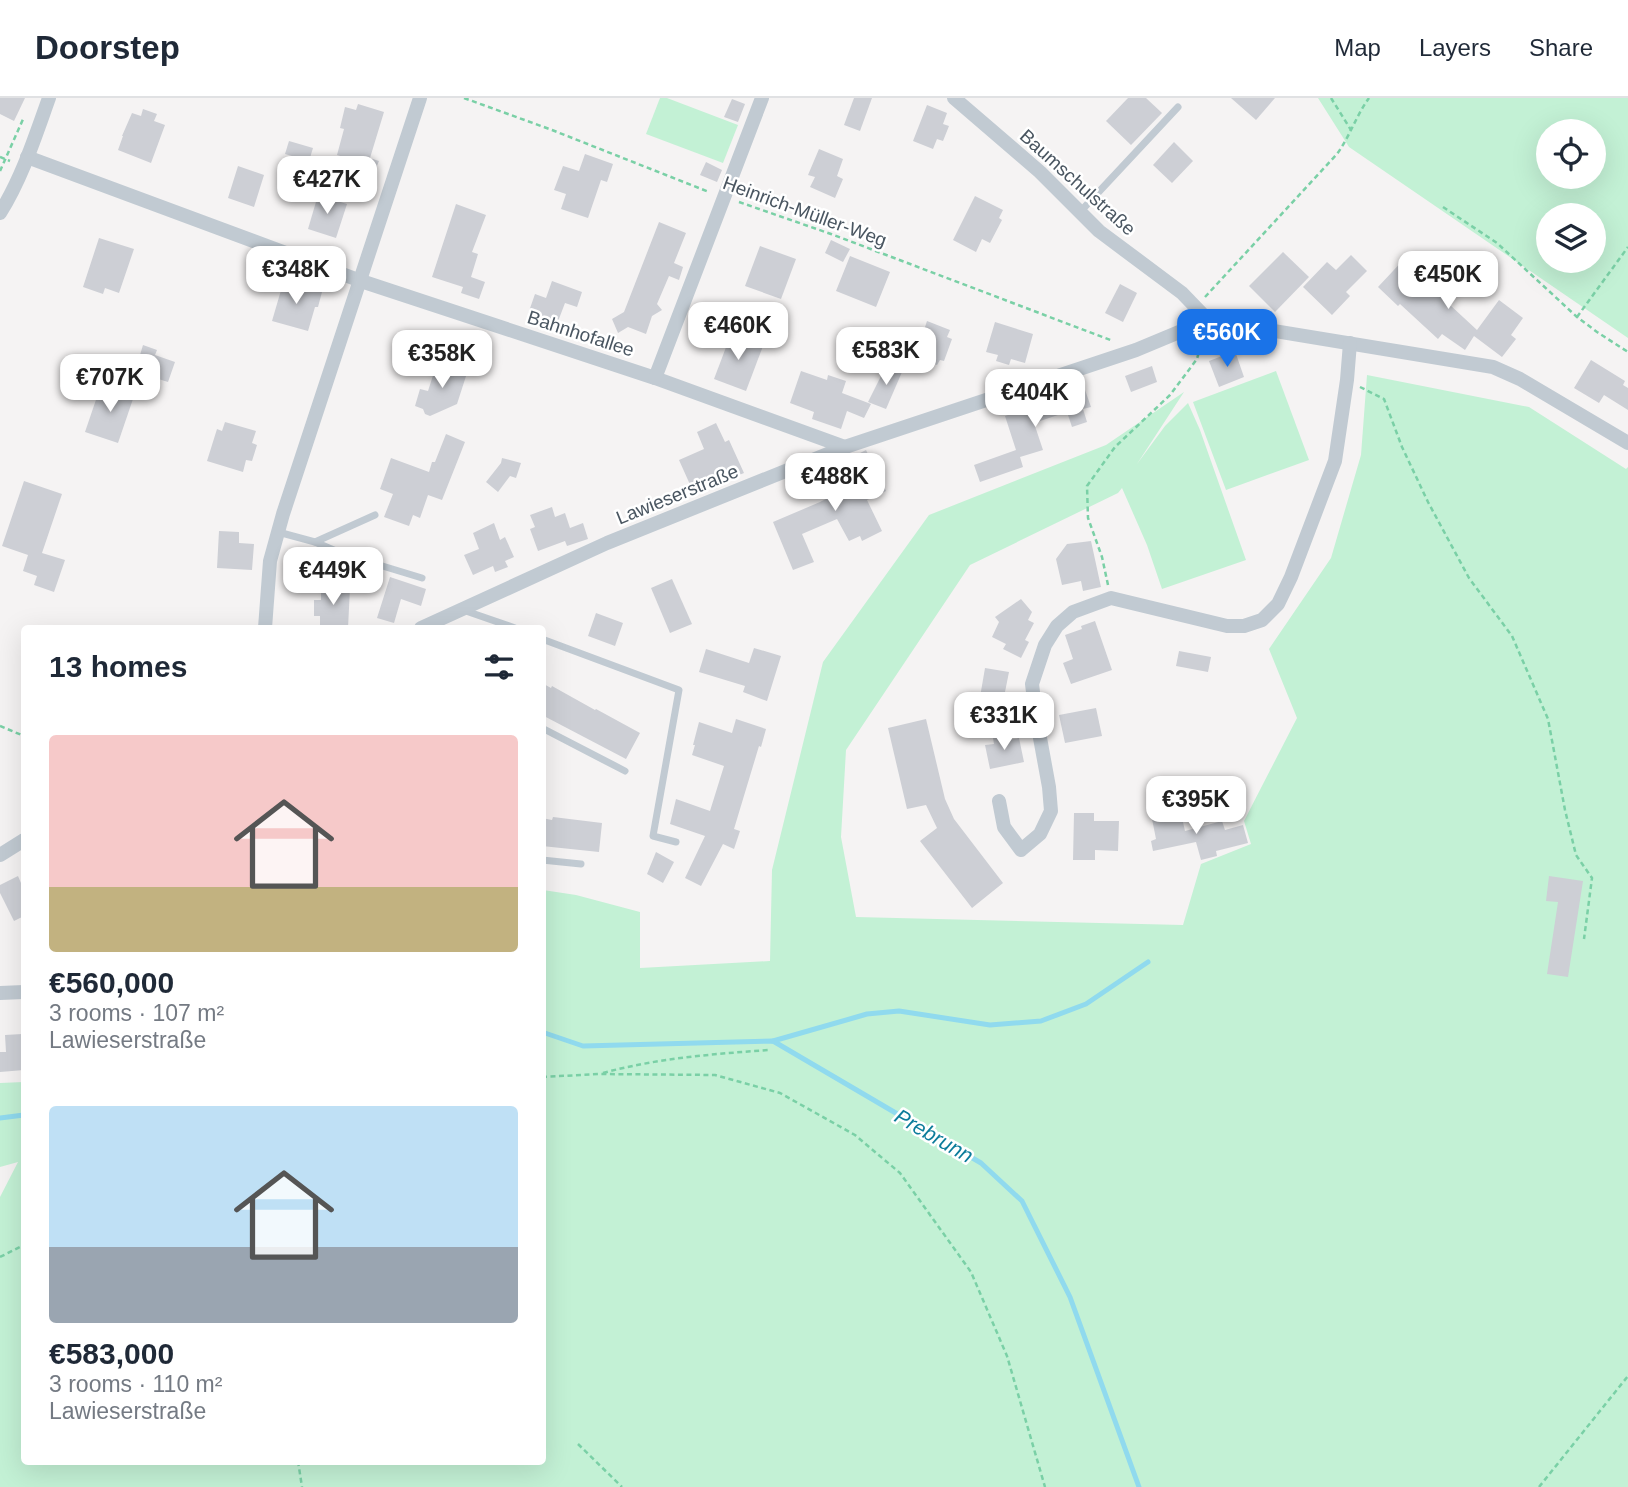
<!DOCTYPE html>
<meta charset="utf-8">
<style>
body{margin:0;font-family:Helvetica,sans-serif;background:#f2f2f3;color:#1f2937;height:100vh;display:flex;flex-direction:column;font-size:26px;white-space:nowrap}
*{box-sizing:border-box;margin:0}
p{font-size:23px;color:#747a83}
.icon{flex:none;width:38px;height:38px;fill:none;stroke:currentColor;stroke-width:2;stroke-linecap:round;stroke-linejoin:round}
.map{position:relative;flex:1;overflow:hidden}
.drawer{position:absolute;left:21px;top:527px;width:525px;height:840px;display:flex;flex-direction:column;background:#fff;border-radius:7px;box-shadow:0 7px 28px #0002}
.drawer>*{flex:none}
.controls{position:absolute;left:1536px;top:21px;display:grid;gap:14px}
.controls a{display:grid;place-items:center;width:70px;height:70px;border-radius:50%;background:#fff;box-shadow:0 7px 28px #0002;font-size:35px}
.price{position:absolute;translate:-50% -60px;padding:0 16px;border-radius:14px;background:#fff;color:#222;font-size:23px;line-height:46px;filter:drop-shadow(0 2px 4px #0008)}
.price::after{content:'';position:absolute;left:50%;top:42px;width:21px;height:16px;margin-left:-10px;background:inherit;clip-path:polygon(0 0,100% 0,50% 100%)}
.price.selected{background:#1a73e8;color:#fff}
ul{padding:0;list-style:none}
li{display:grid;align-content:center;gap:14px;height:371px;padding:0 28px}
li span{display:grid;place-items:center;height:217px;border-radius:7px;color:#555}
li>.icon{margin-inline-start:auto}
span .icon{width:126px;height:126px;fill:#fffc;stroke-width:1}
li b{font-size:30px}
h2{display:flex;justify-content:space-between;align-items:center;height:84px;padding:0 28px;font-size:30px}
header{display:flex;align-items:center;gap:42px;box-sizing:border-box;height:98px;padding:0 35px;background:#fff;border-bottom:2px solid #e0e1e3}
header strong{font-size:33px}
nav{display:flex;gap:38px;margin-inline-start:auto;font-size:24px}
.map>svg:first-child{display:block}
</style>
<header>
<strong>Doorstep</strong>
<nav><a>Map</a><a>Layers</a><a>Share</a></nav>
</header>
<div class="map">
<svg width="1628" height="1389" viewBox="0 0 1628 1389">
<rect width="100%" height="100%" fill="#f5f3f3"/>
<g fill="#c3f1d5" fill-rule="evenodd">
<polygon points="660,0 667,0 738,27 723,65 646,36"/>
<path d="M 1318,0 L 1628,0 L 1628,240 L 1349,49 ZM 1549,33 L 1594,33 L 1594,79 L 1549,79 ZM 1549,117 L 1594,117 L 1594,163 L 1549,163 Z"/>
<polygon points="1276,273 1309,362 1226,392 1193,304"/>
<polygon points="1367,277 1529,309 1626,371 1628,369 1628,1389 0,1389 0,1099 18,1064 0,1069 0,985 24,984 24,1363 542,1363 543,792 576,797 640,814 640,870 770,863 772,772 823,564 929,417 1106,347 1184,294 1137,366 1165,328 1188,305 1200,332 1246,462 1162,491 1147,447 1122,390 1118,395 970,467 846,652 841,739 856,819 1183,827 1201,766 1251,746 1244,723 1297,620 1269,551 1331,460 1361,357"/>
</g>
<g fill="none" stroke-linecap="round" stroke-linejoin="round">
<g stroke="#90daee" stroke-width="5">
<polyline points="542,934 583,948 773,943 981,1065 1022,1103 1070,1199 1139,1389"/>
<polyline points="773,943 867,916 899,913 990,927 1041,923 1086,906 1148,864"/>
<polyline points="0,1020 24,1017"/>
</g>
</g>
<g fill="#cdcfd5">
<polygon points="0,0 25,0 14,23 0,16"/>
<polygon points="854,0 872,0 860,33 844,27"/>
<polygon points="1128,0 1146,0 1162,15 1131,47 1106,23"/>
<polygon points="1231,0 1275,0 1256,22"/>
<polygon points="732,1 745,6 738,24 724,19"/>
<polygon points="358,6 384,14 370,60 379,63 371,82 355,76 360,64 337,57 344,31 340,30 345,9 356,12"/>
<polygon points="927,7 947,15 943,26 949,28 943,43 937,41 933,51 913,43"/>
<polygon points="143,11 157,16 154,23 165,27 151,65 118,52 123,38 122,38 132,15 141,18"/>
<polygon points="289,43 313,50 309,63 285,56"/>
<polygon points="1174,44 1193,63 1172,85 1153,67"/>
<polygon points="819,51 843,61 837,78 843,81 835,100 810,89 815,79 808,77"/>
<polygon points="585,56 613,66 607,84 601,82 588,120 561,111 566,96 554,92 563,68 579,73"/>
<polygon points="706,64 722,72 717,84 700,77"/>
<polygon points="238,68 264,77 254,109 228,100"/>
<polygon points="318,97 347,106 336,140 308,131"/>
<polygon points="975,98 1003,112 999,120 1002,122 990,145 982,141 976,154 953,142"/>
<polygon points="456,106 486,117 472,154 478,156 471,179 485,184 479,201 461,195 463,189 432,179"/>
<polygon points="659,124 686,135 674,165 683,169 679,182 669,178 657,206 662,212 652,218 646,236 628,229 618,235 612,221 624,214"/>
<polygon points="99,140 134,151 119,195 105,190 103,196 83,189"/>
<polygon points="831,142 850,151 843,164 825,155"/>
<polygon points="760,148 796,161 781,201 745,188"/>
<polygon points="1283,154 1309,179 1275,214 1249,188"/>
<polygon points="1351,157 1367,173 1346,194 1350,198 1332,217 1303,189 1327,164 1336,172"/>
<polygon points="850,158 890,174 876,209 836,193"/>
<polygon points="1407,158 1427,177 1423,182 1477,232 1499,202 1523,220 1511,237 1516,241 1502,259 1474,238 1465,252 1442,236 1438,241 1400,206 1398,208 1378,189"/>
<polygon points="284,182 322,194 318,209 315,209 308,233 272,223"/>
<polygon points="552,183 582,194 577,209 565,205 557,226 528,216 535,196 546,200"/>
<polygon points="1120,186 1137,195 1123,224 1105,215"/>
<polygon points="927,223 950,232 947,239 952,241 944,263 940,262 937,267 908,256 917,230 924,232"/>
<polygon points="995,224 1033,236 1025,265 1011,261 1009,267 996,263 998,257 986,254"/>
<polygon points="731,236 763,248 746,293 714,281"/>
<polygon points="143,247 157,252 155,257 175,264 168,284 152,279 154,272 137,267"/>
<polygon points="1235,253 1244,279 1219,289 1209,263"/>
<polygon points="1591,262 1625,283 1623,287 1628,290 1628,312 1604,297 1599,305 1574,290"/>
<polygon points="888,264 902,274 886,311 868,304"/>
<polygon points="437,265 448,269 453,266 457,272 467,275 457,306 430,318 425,316 423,311 415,308 420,291 428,293"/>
<polygon points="1152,268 1157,284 1131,294 1125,278"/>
<polygon points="801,273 827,282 828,277 846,283 842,295 871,306 864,320 847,313 841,331 812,321 814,314 790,305"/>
<polygon points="101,287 134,298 118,345 85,334"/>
<polygon points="1059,288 1061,296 1084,289 1091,309 1083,311 1087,324 1072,329 1067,314 1034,325 1043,352 1020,359 1023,369 980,384 974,367 1016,352 1005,318 1041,306 1037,295"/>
<polygon points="225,324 256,333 252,345 257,347 252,363 246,362 243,374 207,363 217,331 222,333"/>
<polygon points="716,325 725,344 729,342 744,375 722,384 720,378 692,391 679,362 704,351 697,334"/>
<polygon points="446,336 465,344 442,402 428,397 420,420 413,417 409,428 384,419 393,396 380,391 391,360 429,374 432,364 435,364"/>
<polygon points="866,352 886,393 867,402 882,433 862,443 860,438 849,443 837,421 802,436 814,464 793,472 773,424 820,404 859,384 848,361"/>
<polygon points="502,360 521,365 516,380 510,378 498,394 486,384 501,365"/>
<polygon points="24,383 62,396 42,455 65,462 54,494 34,487 37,478 23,473 28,457 2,448"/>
<polygon points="552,409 555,419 565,415 570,430 583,425 588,441 567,448 565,443 538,453 530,431 535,429 530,417"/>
<polygon points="494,425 500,442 505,439 514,459 505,463 508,469 495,474 493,468 473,477 464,457 479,451 473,435"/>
<polygon points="219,433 239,434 239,445 254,446 252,472 217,470"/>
<polygon points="1091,443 1101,489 1083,493 1081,483 1062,487 1056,461 1067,446"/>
<polygon points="390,479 426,491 421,508 401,501 394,525 377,520"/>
<polygon points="672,481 692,526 670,535 651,490"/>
<polygon points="321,488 350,490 348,530 320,530 320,518 314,518 314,502 321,502"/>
<polygon points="1021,501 1032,514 1028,522 1034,525 1025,542 1029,544 1021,560 1003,551 1006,546 992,539 999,524 995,519"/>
<polygon points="596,515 623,525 615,548 588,538"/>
<polygon points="1095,523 1112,572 1071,586 1063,565 1073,561 1065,537 1082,531 1081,528"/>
<polygon points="754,550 781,558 767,603 743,594 745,588 699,574 706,551 749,565"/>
<polygon points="1179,553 1211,559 1208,574 1176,568"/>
<polygon points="985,570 1009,574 1002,609 979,605"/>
<polygon points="542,585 551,590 552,588 595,612 596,611 640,635 626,661 542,617"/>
<polygon points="1096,610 1102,638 1065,645 1059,617"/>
<polygon points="736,621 766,631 761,649 759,648 734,731 740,733 734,751 723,746 701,788 685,780 705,738 670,726 676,701 710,713 724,668 692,657 695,647 693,647 699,624 732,635"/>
<polygon points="926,621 945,701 954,721 1003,785 972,810 920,743 937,730 926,707 907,711 888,630"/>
<polygon points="1007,637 1008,642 1019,640 1024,664 990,671 985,647 994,646 993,640"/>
<polygon points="1074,715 1094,715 1094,723 1119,723 1118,753 1095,752 1095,762 1073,762"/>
<polygon points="1181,715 1185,733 1222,723 1225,732 1243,727 1248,745 1216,753 1217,758 1201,762 1196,744 1153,753 1151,743 1156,741 1152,721"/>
<polygon points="553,719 602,725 599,754 542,748 542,720 552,722"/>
<polygon points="656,754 674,764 663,785 647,776"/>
<polygon points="18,778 24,792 24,818 14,823 0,795 0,787"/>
<polygon points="1549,778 1583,783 1568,879 1547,876 1558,804 1546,803"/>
<polygon points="22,936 24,972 0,974 0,954 6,954 5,937"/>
</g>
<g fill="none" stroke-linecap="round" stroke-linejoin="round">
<g stroke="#7ad0a6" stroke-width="2.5" stroke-dasharray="5 3.5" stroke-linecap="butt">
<polyline points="464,0 552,32 709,94"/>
<polyline points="1331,0 1351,32"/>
<polyline points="0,59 10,63"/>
<polyline points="0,73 24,19"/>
<polyline points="739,104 831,136 1113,243"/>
<polyline points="1443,109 1497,145 1577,219 1597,234 1628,254"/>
<path d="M 1205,199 L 1337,56 C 1350,38 1356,18 1369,0"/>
<polyline points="1577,219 1628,149"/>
<polyline points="1360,289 1384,301 1402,349 1428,404 1469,480 1512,538 1548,621 1565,712 1576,757 1592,780 1584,841"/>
<polyline points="1108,487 1102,459 1088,420 1087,388 1115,349 1170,297 1197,261 1202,242"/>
<polyline points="0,628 24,638"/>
<path d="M 603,975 C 658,960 713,956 769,952"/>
<polyline points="542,979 600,976 715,977 780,995 855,1037 900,1075 971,1174 1007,1258 1045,1389"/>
<polyline points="0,1159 24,1147"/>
<polyline points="578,1346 622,1389"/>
<polyline points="298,1363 302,1389"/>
<polyline points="1539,1389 1628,1278"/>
</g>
<g stroke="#c1cad2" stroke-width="7">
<polyline points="1080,114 1178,9"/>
<polyline points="278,434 315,444 375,417"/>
<polyline points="315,444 343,456 422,480"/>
<polyline points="463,512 515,530"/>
<polyline points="542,541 679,592 653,738 676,744"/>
<polyline points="542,630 625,673"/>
<polyline points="542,762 581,766"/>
</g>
<g stroke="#c1cad2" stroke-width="14">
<polyline points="954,0 1040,74 1099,133 1182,195 1208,222"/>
<polyline points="27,59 361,183 655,280 845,349"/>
<path d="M 0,115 C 22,80 35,39 49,0"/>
<polyline points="655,280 762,0"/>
<polyline points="265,530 270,463 283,416 420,0"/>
<polyline points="421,530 607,445 845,349 1136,252 1208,222 1493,269 1520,281 1628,345"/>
<polyline points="999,703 1004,729 1021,752 1040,736 1051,713 1049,689 1036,618 1032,586 1045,547 1057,528 1073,514 1111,500 1227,528 1244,528 1262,522 1278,506 1291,479 1335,363 1347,282 1350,245"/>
<polyline points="0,757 24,742"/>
<polyline points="0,895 24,894"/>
</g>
</g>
<g text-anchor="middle" stroke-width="5" stroke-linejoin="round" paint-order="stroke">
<g font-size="19" fill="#4a5661" stroke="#fff">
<text transform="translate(1078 84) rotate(42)" y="7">Baumschulstraße</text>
<text transform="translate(805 113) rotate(20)" y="7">Heinrich-Müller-Weg</text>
<text transform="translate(581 235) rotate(18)" y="7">Bahnhofallee</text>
<text transform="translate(677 396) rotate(-22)" y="7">Lawieserstraße</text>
</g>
<g font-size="21" font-style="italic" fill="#0c7c9b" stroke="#fff">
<text transform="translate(934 1038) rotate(30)" y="7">Prebrunn</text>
</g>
</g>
</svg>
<div class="controls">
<a><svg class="icon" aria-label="locate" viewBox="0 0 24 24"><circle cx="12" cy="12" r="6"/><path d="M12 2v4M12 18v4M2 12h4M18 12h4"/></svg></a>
<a><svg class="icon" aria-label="layers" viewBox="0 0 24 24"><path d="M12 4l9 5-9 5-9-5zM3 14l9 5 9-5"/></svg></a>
</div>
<b class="price" style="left:327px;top:118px">€427K</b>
<b class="price" style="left:296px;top:208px">€348K</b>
<b class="price" style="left:1448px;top:213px">€450K</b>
<b class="price" style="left:738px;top:264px">€460K</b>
<b class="price selected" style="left:1227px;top:271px">€560K</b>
<b class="price" style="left:886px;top:289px">€583K</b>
<b class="price" style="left:442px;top:292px">€358K</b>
<b class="price" style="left:110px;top:316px">€707K</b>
<b class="price" style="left:1035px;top:331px">€404K</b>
<b class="price" style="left:835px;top:415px">€488K</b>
<b class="price" style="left:333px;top:509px">€449K</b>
<b class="price" style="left:1004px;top:654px">€331K</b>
<b class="price" style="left:1196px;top:738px">€395K</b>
<section class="drawer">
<h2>13 homes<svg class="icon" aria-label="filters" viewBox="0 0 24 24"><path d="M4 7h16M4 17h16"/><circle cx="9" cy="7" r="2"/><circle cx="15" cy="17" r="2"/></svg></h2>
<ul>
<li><span style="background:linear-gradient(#f6c9c9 70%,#c2b280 0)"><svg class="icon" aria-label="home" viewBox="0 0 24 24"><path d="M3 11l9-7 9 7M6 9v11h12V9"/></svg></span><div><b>€560,000</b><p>3 rooms · 107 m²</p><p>Lawieserstraße</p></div></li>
<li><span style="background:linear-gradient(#bfe0f5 65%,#9aa5b1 0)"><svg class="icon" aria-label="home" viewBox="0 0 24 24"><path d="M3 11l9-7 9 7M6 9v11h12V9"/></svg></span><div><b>€583,000</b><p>3 rooms · 110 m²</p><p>Lawieserstraße</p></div></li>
</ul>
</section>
</div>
